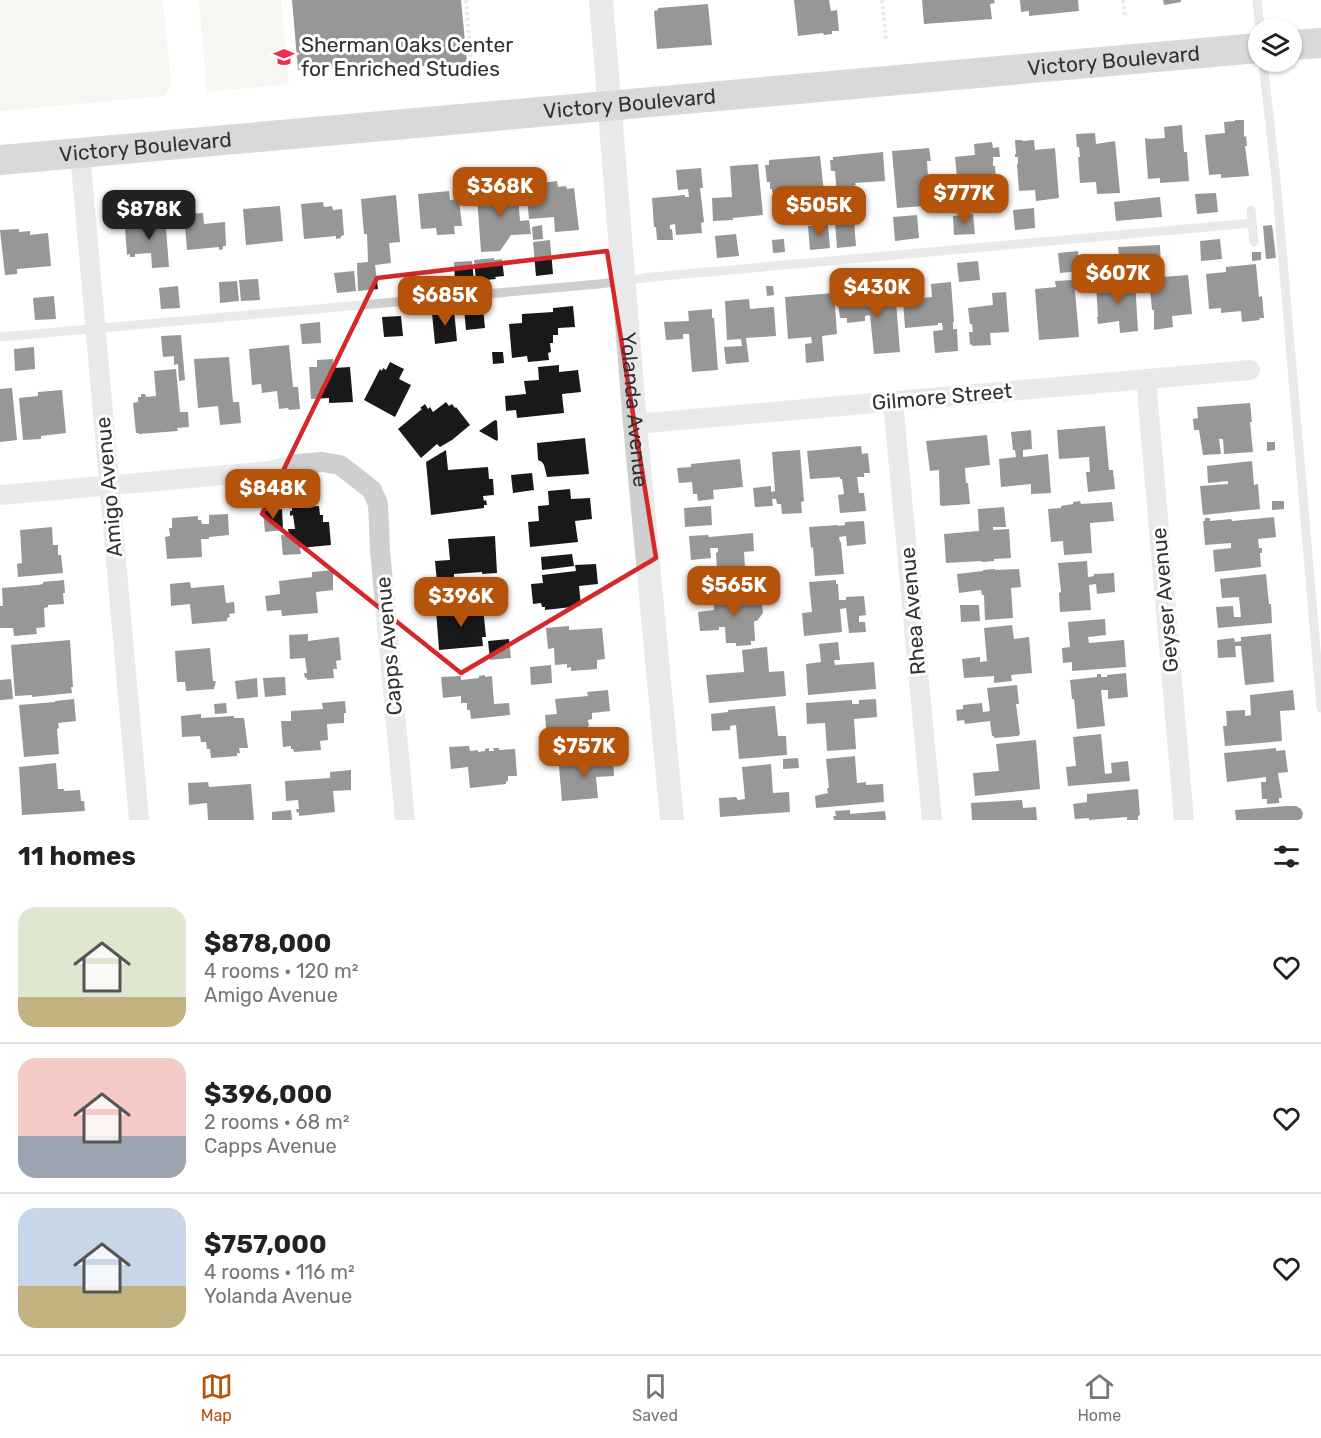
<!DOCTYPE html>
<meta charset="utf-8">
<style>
body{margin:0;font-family:Rubik,sans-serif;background:#f2f2f2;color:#222;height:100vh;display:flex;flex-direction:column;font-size:22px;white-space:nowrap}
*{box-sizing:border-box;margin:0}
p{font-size:20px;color:#767676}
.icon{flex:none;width:33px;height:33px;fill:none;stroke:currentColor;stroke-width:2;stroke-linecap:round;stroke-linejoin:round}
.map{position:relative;height:820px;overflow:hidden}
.details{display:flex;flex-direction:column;background:#fff;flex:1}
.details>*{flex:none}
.fabs{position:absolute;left:1248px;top:18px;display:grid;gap:12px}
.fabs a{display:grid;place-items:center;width:54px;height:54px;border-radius:50%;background:#fff;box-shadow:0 2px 4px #0004;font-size:30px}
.price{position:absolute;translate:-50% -51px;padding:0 14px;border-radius:12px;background:#b45309;color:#fff;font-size:20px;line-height:39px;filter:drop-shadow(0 2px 3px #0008)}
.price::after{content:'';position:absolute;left:50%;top:36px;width:18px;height:14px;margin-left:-9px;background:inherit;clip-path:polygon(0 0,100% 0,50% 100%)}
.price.active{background:#222;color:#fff}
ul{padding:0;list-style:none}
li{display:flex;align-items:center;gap:18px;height:150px;padding:0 18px}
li+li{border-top:2px solid #e0e0e0}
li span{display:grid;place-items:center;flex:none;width:168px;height:120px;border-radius:18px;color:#555}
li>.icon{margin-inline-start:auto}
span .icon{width:72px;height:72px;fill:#fffc;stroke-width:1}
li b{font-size:26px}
h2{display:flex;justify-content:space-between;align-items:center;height:72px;padding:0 18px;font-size:26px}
.tabs{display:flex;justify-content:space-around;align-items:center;height:84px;border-top:2px solid #e0e0e0;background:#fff;font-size:16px;color:#767676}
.tabs a{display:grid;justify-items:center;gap:3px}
.tabs .active{color:#b45309}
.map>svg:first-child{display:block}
</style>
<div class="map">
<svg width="1321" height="820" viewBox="0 0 1321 820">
<rect width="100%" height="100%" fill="#fff"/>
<g fill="#e9efe0">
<polygon points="0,0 163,0 171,86 164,96 0,111"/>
<polygon points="199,0 281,0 289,84 207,92"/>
</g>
<g fill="#191919">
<polygon points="292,0 461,0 467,62 363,72 362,65 298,70"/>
<polygon points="794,0 829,0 831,11 837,10 839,31 832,31 832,34 824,35 823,33 798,36"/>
<polygon points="922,0 994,0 995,3 990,4 992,19 924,24"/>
<polygon points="1020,0 1078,0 1079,11 1029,16 1029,11 1021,12"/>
<polygon points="1163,0 1181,0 1181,2 1164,5"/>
<polygon points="708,4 712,45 657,49 654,11 658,10 658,8"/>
<polygon points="1235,120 1244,120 1244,137 1246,136 1247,146 1245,146 1249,176 1221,178 1221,174 1209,175 1205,135 1225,133 1224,122 1235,121"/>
<polygon points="1182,125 1184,152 1187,152 1189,181 1160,183 1160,178 1148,179 1145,138 1150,139 1165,138 1164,127"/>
<polygon points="1095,133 1096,144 1115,141 1120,193 1097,194 1096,182 1080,183 1078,157 1080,157 1079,147 1077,147 1076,134"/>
<polygon points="1015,140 1022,140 1022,141 1034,140 1035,150 1055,148 1059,198 1036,201 1035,190 1019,191 1017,164 1018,164 1018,157 1015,157 1015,154 1016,154"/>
<polygon points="992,142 993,148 999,147 1000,157 993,157 993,166 995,166 997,193 982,194 983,205 960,207 955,157 975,155 974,144"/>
<polygon points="929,148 931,161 927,161 928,177 923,177 924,192 926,192 927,197 924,198 925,206 897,208 892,151"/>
<polygon points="883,152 885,181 855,183 856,185 853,186 854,206 838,207 835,171 831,171 830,160 833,160 833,157"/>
<polygon points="820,156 826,211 812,213 810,200 799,201 797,186 780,188 780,192 776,195 772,192 772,189 770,189 770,182 767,182 765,165 769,165 769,160"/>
<polygon points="758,164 763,215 733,218 733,220 713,221 712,198 732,197 730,166"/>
<polygon points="701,168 703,188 700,188 704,222 701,223 702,233 676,235 675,224 670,225 670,229 672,229 673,240 657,240 656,227 654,227 652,198 685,195 685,197 689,197 688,189 678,190 676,170"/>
<polygon points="557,181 558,187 566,186 567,189 574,188 579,230 555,232 554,217 529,219 526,185"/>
<polygon points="517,185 520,221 529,220 531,234 511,235 500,251 481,252 477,196 486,196 486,193 493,192 493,186"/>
<polygon points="449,191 450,200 459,199 462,226 454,226 455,234 437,235 436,228 421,229 418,194"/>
<polygon points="1216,193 1218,212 1197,214 1195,194"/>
<polygon points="396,195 400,242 389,243 391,263 375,265 378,289 358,291 357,263 368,262 367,234 364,234 361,199"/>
<polygon points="1160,197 1162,217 1116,221 1114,202"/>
<polygon points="323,202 324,207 332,206 333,210 342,209 344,235 341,236 341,238 336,239 336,236 304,239 301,204"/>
<polygon points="280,206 283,241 246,245 243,209"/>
<polygon points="1034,208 1035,228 1015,230 1013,210"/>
<polygon points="203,213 204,224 225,222 226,246 223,246 223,249 219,250 219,247 187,250 184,214"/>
<polygon points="973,214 975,234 954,235 953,216"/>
<polygon points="917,215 919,238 895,241 893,217"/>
<polygon points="165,216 169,267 152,268 151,253 135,254 135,257 130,257 130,254 127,255 125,227 143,226 142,218"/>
<polygon points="854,220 856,246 837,248 835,222"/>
<polygon points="542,225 543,239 533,240 532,227"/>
<polygon points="828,225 830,248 810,250 808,226"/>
<polygon points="1272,225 1276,258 1266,259 1263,226"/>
<polygon points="19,229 19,232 30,231 30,235 48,233 51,266 17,269 17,274 5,275 0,230"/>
<polygon points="736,234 739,256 717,258 715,236"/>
<polygon points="784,239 785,252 773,253 772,240"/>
<polygon points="1220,239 1222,259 1201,261 1200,241"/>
<polygon points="550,240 553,274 536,276 533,242"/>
<polygon points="1160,245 1161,265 1120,268 1118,247"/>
<polygon points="1078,251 1080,271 1060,273 1058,253"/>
<polygon points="1252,252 1261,252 1261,260 1252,261"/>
<polygon points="494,258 494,260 502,259 504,276 495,277 496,279 476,281 474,260"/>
<polygon points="472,261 474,281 455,282 454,262"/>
<polygon points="978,261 980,280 959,282 957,263"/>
<polygon points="1256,264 1259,297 1262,296 1264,318 1259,318 1260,320 1242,322 1241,311 1221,313 1221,308 1209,309 1206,274 1226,272 1226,267"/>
<polygon points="354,271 356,291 337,293 334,273"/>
<polygon points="1188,275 1192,314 1172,316 1173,327 1154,330 1154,310 1152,310 1149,278"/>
<polygon points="258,279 260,300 241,301 239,280"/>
<polygon points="1074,280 1079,337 1039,340 1035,289 1056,287 1055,281"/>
<polygon points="237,281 239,301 220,303 219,282"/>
<polygon points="1135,281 1138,331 1120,333 1119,321 1098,324 1097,317 1098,317 1096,284"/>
<polygon points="951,282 954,322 953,322 953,329 957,329 958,351 935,353 933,331 943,330 942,323 938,323 938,325 905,328 903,300 932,297 931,284"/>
<polygon points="178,286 180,308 161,309 159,288"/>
<polygon points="766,286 773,286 774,295 767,296"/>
<polygon points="895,289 900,352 874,354 870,315 865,316 865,321 847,323 847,318 840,318 838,303 863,302 863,298 869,298 868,291"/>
<polygon points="1006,292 1009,332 990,333 991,345 972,346 972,344 970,345 969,332 973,332 972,324 970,324 968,308 993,305 992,293"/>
<polygon points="834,293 837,334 822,336 824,361 806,363 805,344 812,343 811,337 788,339 785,297"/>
<polygon points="54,296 56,319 35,320 33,298"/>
<polygon points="749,299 750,309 774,307 776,336 746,338 749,362 726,364 724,347 742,346 741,339 727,340 725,301"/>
<polygon points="573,306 575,327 558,328 558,335 553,335 553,343 550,343 551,352 548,353 549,360 528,362 527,356 512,358 509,324 522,323 522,314 553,312 553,308"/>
<polygon points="483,308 485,328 466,330 464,309"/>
<polygon points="712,309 712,318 714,318 718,370 692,372 689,334 683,334 683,339 666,340 664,322 689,321 688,311"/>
<polygon points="454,310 457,341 435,344 432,313"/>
<polygon points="401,316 403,336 384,337 382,317"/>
<polygon points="320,322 321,343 302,344 300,324"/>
<polygon points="181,335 185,380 179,381 178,364 174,365 174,356 163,357 161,336"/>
<polygon points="289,345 293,387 298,387 300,409 289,410 288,408 279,409 277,391 262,393 261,384 252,385 249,349"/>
<polygon points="34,347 35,369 15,371 14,349"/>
<polygon points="492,352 503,352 504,363 493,364"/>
<polygon points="229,357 233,402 239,402 241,423 220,425 218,406 198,408 194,359"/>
<polygon points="333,359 334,368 350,367 353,402 329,403 329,398 311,399 309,367 317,367 317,360"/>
<polygon points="390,362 404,369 399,379 411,385 395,417 364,400 380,369 382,371 383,368 386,370"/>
<polygon points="559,365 559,372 578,370 581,392 562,394 564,413 517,418 516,410 506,411 505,396 526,394 524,381 539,380 538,367"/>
<polygon points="176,369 180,412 188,412 189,427 177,428 178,431 139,434 138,433 136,433 133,403 138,402 138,397 141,397 141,394 145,394 146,397 156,396 154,371"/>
<polygon points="12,388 17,440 0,442 0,389"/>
<polygon points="62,390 66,433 41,436 41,439 23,440 19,398 38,396 38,392"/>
<polygon points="446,402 449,406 452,404 455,408 456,407 470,425 452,440 440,447 437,444 421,458 398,429 422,409 420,408 425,404 428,409 430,407 433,412"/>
<polygon points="1250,403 1252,422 1250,422 1253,452 1224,454 1223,439 1219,439 1221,454 1203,455 1199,430 1194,430 1193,419 1198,418 1197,407"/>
<polygon points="495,420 497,421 498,439 497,441 479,431"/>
<polygon points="1105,426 1109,470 1113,470 1115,489 1088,492 1086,472 1090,472 1089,457 1059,459 1057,430"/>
<polygon points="1031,430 1032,449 1023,450 1023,457 1048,454 1051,493 1031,494 1031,484 1001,487 999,459 1016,457 1015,450 1013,450 1011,432"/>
<polygon points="987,435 990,465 965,468 966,483 968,483 970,504 942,506 940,505 939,470 930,471 926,441"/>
<polygon points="585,438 589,474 547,477 544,465 542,462 538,460 537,443"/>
<polygon points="1267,442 1275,442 1275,450 1267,451"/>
<polygon points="861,446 862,454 868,453 870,473 864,473 864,477 857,477 859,493 864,493 866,511 840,513 838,495 844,494 842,479 840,479 840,477 810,479 807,451"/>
<polygon points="446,450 448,470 488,467 489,479 493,479 494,495 483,496 484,501 486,500 487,505 484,505 484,508 431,515 426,462"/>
<polygon points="800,450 804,501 801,502 802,513 782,514 781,504 777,504 776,499 772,499 773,506 755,507 753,488 771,486 771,492 775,491 772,452"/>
<polygon points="740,459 743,487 713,490 714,499 698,501 697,494 693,494 692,482 679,483 677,468 691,467 691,464"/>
<polygon points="1252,461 1254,485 1258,484 1260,509 1203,515 1200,486 1228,484 1228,481 1208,483 1207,466"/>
<polygon points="532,473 534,490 513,493 511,475"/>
<polygon points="570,489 571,499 590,498 592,519 575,521 578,542 530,547 528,522 539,521 538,506 549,505 548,491"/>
<polygon points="1080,501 1081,504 1112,502 1114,521 1090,523 1092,553 1064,555 1063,541 1051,542 1048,509 1061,508 1061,506 1073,504 1073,502"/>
<polygon points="1272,501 1284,501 1284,509 1272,510"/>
<polygon points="319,506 320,515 323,515 323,522 329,522 331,545 300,548 301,554 283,555 281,535 289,535 288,529 295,529 293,515 290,516 290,511 292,511 292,508"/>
<polygon points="711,506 712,525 685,527 684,508"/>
<polygon points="1004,507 1006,527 993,527 993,530 1009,529 1011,558 994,559 994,561 982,562 981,561 946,563 944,534 979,531 978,509"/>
<polygon points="282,509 283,530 265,532 263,511"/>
<polygon points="228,514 229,535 209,537 209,539 201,539 202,557 167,559 165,537 170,536 169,528 172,528 172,518 198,516 198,520 201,520 202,524 209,524 209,515"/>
<polygon points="1274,517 1276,537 1258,539 1259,548 1262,548 1262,553 1260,553 1261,567 1215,572 1213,550 1231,548 1231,543 1205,545 1203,521 1205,521 1205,518 1210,518 1210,521 1231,519 1232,521"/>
<polygon points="864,521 866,544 847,546 846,536 839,537 840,542 841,542 844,574 815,576 813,547 811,548 809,527 838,525 838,526 845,525 845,522"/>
<polygon points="52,527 53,545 58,545 58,555 61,555 63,573 18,577 17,564 22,563 20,530"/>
<polygon points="753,533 754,551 744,552 746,582 718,585 716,553 718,552 718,548 710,548 711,558 691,560 689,536 708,535 709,537"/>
<polygon points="495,536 497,573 482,574 482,572 454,574 454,581 437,582 435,561 450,560 448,539"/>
<polygon points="572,554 574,566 542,570 541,557"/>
<polygon points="1087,561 1088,577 1094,576 1094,574 1114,573 1115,592 1097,594 1096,584 1089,585 1091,610 1060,612 1059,593 1061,592 1058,563"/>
<polygon points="596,564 598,584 579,586 581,606 545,610 545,607 542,607 541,603 533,604 531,584 543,583 542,575 576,571 575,565"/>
<polygon points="995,569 995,570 1019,569 1021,587 1011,588 1013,618 985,620 984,595 982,595 981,590 959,593 957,574 983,571 983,570"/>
<polygon points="333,570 333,590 316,592 318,613 282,616 281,610 267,611 265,596 280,594 279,581 312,577 312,572"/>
<polygon points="1266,574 1269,604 1271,604 1272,623 1218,628 1216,607 1233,606 1234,617 1241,617 1239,597 1222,598 1220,579"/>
<polygon points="64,580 65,593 63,593 64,604 48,605 48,607 44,608 45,627 36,628 37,634 14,636 13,628 0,628 0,606 3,606 2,588 38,585 43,584 43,582"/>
<polygon points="836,580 836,584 838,584 839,600 846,600 846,597 864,596 866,615 859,616 859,622 865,622 866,632 849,633 846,608 840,609 842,632 804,636 802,613 812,612 809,582"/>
<polygon points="190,582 191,588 224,585 226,603 234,602 235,613 229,614 230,617 227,618 227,621 192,624 190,604 171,606 170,584"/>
<polygon points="759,592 761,596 763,613 757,621 754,621 755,641 751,641 751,645 736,646 736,643 726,643 725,627 719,627 719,630 700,631 698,612 714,610 713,595"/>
<polygon points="960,605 979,605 980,621 961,622"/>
<polygon points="470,607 470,608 483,607 486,637 482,637 483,646 439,650 436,610"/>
<polygon points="1105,619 1106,635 1088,637 1089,643 1124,640 1126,667 1072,671 1072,662 1063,663 1062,648 1070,647 1068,622"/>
<polygon points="1012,625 1014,639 1029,637 1032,673 1011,675 1012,681 994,683 994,676 964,678 962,659 980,657 980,662 987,661 984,628"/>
<polygon points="569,626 569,630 602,628 605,659 597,660 597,669 571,671 571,667 567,668 567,664 555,665 554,648 548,649 546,628"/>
<polygon points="308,634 308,641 339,637 341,660 336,661 337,669 333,669 334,678 307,680 307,678 305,678 304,673 307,673 305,658 290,659 289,635"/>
<polygon points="1271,634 1274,682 1245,685 1241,646 1235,646 1236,657 1218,658 1217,640 1234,638 1235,642 1241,641 1241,637"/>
<polygon points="509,639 511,658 490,660 488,641"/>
<polygon points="70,640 73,687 71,687 72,693 32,697 32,695 15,696 11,645"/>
<polygon points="838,642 840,660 834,660 835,665 874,662 876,689 808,695 806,664 821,662 819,644"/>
<polygon points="767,647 769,672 784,671 786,696 709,703 706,675 744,672 742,650"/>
<polygon points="210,648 213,681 216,681 214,689 186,691 185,682 177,682 175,651"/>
<polygon points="551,665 552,683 531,685 530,667"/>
<polygon points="1126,673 1128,697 1108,699 1108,690 1101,690 1105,726 1077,729 1074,699 1072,699 1070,680 1097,677 1097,674 1101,674 1101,677 1107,677 1107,675"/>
<polygon points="485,675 485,677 492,676 494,704 509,703 510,715 471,719 470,710 467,710 467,703 461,703 461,696 443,698 441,677 461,676 461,680 479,678 479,676"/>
<polygon points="285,677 286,695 265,697 263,678"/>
<polygon points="257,678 258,697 237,699 235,681"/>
<polygon points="11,679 13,699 0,700 0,680"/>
<polygon points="1017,685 1019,704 1016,704 1020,734 1018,736 994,738 994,736 992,736 990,721 965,724 964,720 957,721 956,710 963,709 963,705 982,703 983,712 990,711 987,688"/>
<polygon points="608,690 610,711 592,713 592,719 588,720 589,726 586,728 586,735 585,735 585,737 547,741 545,715 557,714 555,699 588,696 587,692"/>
<polygon points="1293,690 1295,710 1280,711 1282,741 1225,746 1223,726 1227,726 1226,711 1245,710 1245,716 1251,715 1250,695"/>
<polygon points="74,699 76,721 58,723 59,728 57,729 59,754 24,757 19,705 55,702 55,701"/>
<polygon points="876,699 877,717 854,719 856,749 827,751 825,723 807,724 806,703 852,700 852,704 859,704 859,700"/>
<polygon points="345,701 346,713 344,713 344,723 327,724 328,740 320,741 321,750 294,752 293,749 291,749 291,746 283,747 281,721 291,721 291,711 323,709 322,703"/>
<polygon points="226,703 227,713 215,714 214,704"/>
<polygon points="775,706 778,736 786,736 787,755 739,759 736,725 730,726 730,730 712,731 711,714 728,712 728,710"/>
<polygon points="201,714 201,718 234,716 234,718 244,718 248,748 239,748 240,753 237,753 237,756 211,758 210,749 207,749 206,742 201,742 200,736 182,737 181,716"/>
<polygon points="1101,734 1105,774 1112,773 1111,763 1128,761 1130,781 1068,786 1066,767 1076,766 1073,737"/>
<polygon points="1036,740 1040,789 975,796 973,773 999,771 996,744"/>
<polygon points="469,746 470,751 478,750 478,752 485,751 485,749 489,748 489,751 494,751 493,748 499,748 499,750 515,749 517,776 508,776 508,781 506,782 506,784 470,788 468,767 451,769 449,747"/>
<polygon points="1276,748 1276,751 1285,750 1288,772 1278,773 1282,798 1279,798 1279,803 1267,804 1267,799 1262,799 1261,782 1266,782 1266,777 1227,782 1224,753"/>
<polygon points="613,755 614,776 596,777 598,798 562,801 559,766 593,763 592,757"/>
<polygon points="855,756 857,783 866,782 866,785 883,784 884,802 816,808 815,796 828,793 827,788 829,788 826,759"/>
<polygon points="798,758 799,768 783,769 783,759"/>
<polygon points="56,763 58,789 64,789 64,791 80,790 81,801 84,801 85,811 22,815 19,767"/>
<polygon points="771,764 773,793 789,792 790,812 720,817 719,798 736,797 738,800 745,799 742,767"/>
<polygon points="351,770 351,790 333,791 335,812 299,816 299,812 297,813 296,809 299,809 298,800 286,801 285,781 330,778 330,772"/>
<polygon points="208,782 209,787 251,784 254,820 208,820 207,803 189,805 188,783"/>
<polygon points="1138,789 1140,815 1138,816 1138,820 1127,820 1127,817 1089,820 1089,818 1075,819 1073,804 1087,802 1087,794"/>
<polygon points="1022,800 1023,808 1036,807 1037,820 972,820 971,803"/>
<polygon points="1287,806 1296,806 1301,809 1303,813 1302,818 1299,820 1236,820 1235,810"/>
<polygon points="291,810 292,820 272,820 272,812"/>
<polygon points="850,810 850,814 885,811 886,820 834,820 833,816 836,816 835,811"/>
</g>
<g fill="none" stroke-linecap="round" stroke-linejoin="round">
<g stroke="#cfcfcf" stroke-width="4" stroke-dasharray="3 3" stroke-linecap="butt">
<polyline points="466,0 472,75"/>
<polyline points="882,0 886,39"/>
<polyline points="1123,0 1125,16"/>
</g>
<g stroke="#cfcfcf" stroke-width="9">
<polyline points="1257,0 1260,28"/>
<polyline points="1263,62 1276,179 1321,708"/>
<polyline points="1251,210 1254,242"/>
<polyline points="0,337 599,284 652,277 1252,223"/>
</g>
<g stroke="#cfcfcf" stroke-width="20">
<polyline points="80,153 139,820"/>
<polyline points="1146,379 1184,820"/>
<polyline points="893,402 932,820"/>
<polyline points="635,424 1250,370"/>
<polyline points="0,495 270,471 297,464 322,462 340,465 372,490 378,504 380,550 405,820"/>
</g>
<path stroke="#cfcfcf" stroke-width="24" id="s1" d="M 601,0 L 635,424 L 672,820"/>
<g stroke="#aaa" stroke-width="30">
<polyline points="1292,45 1321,43"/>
<path id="s2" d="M 0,160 L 1258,48"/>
</g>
</g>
<path d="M0 0H1321V820H0ZM 607,251 L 656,558 L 461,673 L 262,514 L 377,278 Z" fill="#fff" fill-opacity=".55" fill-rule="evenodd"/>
<path fill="none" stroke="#d62828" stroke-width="4.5" stroke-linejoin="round" d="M 607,251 L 656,558 L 461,673 L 262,514 L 377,278 Z"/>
<defs>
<g id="school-bare" transform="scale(1.62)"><path d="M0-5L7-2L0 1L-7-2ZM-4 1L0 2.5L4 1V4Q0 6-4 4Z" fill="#ee2f50" stroke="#fff" stroke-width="2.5" paint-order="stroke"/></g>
</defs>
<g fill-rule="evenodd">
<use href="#school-bare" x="284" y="57"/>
</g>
<g text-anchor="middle" stroke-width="6" stroke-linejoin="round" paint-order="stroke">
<g font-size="21" fill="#323232" stroke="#fff" text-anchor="start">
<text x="301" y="52">Sherman Oaks Center<tspan x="301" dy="24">for Enriched Studies</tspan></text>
</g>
<g font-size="21" fill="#323232" stroke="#fff">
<text dy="7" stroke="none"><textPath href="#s2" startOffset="1118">Victory Boulevard</textPath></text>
<text dy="7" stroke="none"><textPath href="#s2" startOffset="632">Victory Boulevard</textPath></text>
<text dy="7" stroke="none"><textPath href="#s2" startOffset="146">Victory Boulevard</textPath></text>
<text transform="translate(942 397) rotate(-5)" y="7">Gilmore Street</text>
<text dy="7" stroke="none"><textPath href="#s1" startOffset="411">Yolanda Avenue</textPath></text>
<text transform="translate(109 487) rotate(-95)" y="7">Amigo Avenue</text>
<text transform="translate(1165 600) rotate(-95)" y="7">Geyser Avenue</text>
<text transform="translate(913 611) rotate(-95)" y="7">Rhea Avenue</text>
<text transform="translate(389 646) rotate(-95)" y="7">Capps Avenue</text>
</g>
</g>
</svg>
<div class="fabs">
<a><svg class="icon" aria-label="layers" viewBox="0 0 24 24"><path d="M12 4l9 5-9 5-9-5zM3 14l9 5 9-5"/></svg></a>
</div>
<b class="price" style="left:500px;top:218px">$368K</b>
<b class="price" style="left:964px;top:225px">$777K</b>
<b class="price" style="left:819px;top:237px">$505K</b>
<b class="price active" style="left:149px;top:241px">$878K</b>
<b class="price" style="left:1118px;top:305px">$607K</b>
<b class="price" style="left:877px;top:319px">$430K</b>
<b class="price" style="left:445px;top:327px">$685K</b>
<b class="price" style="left:273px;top:520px">$848K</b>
<b class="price" style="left:734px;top:617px">$565K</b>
<b class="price" style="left:461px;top:628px">$396K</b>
<b class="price" style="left:584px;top:778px">$757K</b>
</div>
<section class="details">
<h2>11 homes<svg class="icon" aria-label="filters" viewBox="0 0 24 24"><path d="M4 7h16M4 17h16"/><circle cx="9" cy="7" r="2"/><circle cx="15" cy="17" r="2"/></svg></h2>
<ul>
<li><span style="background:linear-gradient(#dfe7d0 75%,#c2b280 0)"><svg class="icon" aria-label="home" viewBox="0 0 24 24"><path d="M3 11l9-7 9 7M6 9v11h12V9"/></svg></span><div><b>$878,000</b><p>4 rooms · 120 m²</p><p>Amigo Avenue</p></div><svg class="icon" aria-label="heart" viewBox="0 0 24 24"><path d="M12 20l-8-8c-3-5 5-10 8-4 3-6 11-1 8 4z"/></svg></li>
<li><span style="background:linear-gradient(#f6c9c9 65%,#9aa5b1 0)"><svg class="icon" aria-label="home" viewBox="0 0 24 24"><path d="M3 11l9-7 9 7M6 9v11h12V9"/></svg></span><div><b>$396,000</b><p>2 rooms · 68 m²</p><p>Capps Avenue</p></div><svg class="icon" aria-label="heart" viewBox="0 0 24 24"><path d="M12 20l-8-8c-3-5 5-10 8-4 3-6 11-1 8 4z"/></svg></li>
<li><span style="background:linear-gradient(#c9d6e8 65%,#c2b280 0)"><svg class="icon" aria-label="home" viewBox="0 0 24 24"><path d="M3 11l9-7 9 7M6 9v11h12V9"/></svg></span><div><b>$757,000</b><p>4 rooms · 116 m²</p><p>Yolanda Avenue</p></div><svg class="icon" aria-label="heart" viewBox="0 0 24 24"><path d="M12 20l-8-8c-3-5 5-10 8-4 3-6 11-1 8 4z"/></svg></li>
</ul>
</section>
<nav class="tabs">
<a class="active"><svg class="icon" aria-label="map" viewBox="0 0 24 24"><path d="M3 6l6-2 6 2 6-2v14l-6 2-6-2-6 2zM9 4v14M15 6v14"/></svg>Map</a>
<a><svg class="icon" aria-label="saved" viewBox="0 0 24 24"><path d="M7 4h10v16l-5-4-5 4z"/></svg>Saved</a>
<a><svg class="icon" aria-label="home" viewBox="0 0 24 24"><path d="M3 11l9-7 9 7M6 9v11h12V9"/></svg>Home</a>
</nav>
